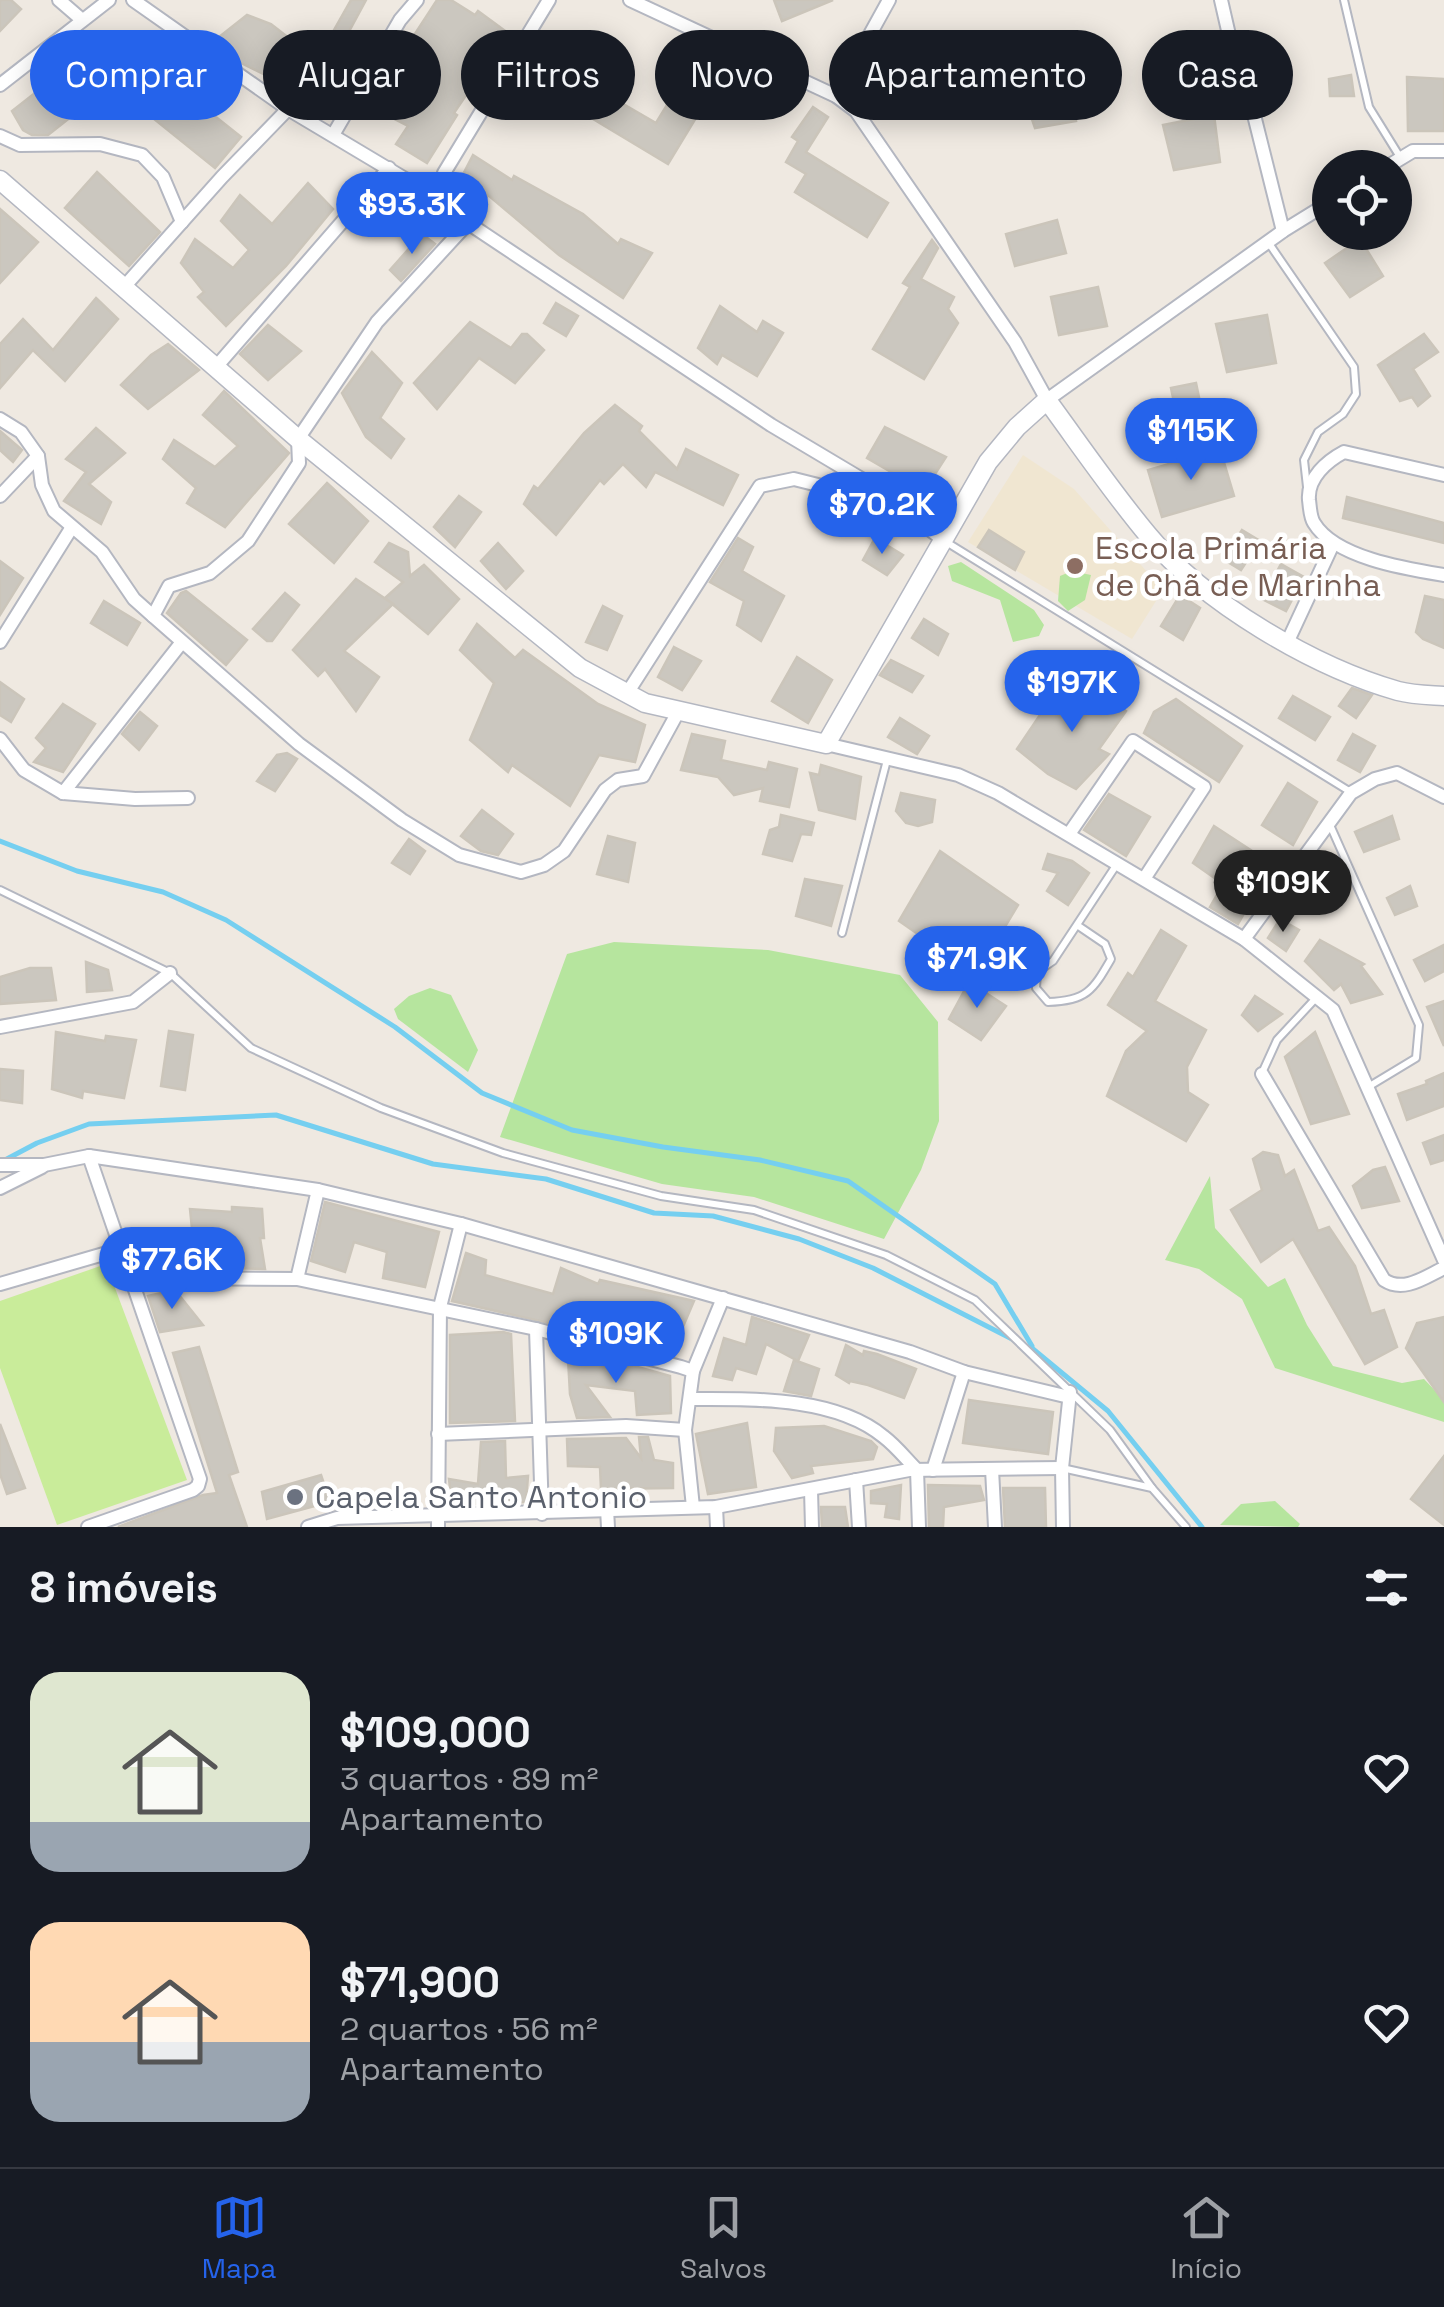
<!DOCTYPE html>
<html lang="pt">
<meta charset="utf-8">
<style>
body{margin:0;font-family:"Space Grotesk",sans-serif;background:#242831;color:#f1f3f6;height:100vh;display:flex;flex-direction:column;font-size:38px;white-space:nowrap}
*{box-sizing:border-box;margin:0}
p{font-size:32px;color:#9ea1a6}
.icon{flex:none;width:55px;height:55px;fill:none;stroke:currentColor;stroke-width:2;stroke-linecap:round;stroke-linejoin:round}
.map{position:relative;height:1527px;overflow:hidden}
.panel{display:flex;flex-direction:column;background:#171b24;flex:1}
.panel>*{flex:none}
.top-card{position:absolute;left:30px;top:30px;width:1385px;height:90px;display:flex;gap:20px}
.controls{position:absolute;left:1312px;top:150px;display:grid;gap:20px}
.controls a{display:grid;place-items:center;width:100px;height:100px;border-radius:50%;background:#171b24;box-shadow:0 5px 25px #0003;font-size:50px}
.price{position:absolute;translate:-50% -85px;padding:0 22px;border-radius:35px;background:#2563eb;color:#fff;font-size:32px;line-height:65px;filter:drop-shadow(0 2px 5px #0008)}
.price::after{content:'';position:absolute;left:50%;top:60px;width:30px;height:22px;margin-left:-15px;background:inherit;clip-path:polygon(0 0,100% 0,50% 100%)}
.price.selected{background:#222;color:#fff}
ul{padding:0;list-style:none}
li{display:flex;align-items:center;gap:30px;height:250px;padding:0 30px}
li span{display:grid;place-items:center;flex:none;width:280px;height:200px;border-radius:30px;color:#555}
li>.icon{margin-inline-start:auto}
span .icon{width:120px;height:120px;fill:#fffc;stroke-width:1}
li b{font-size:42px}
h2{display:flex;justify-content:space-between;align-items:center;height:120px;padding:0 30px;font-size:42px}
.tag{padding:0 35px;border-radius:45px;background:#171b24;box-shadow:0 5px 25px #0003;font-size:35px;line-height:90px}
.tag.selected{background:#2563eb;color:#fff}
.dock{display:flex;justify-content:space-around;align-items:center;height:140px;border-top:2px solid #363941;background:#171b24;font-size:28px;color:#9ea1a6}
.dock a{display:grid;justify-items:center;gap:5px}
.dock .selected{color:#2563eb}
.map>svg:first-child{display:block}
</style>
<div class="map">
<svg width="1444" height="1527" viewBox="0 0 1444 1527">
<rect width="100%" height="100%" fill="#efe9e1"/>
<polygon fill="#f0e6d1" points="1023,455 1074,489 1163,590 1132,639 968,542"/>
<g fill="#b6e59e">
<polygon points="961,562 1034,610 1044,625 1039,636 1013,642 1000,600 952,581 948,566"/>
<polygon points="1072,571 1091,575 1085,600 1068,611 1058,601 1060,576"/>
<polygon points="614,942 768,950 900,975 938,1022 939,1121 921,1170 884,1239 754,1197 662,1184 500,1137 567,954"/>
<polygon points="430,988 451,995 478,1050 468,1072 398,1019 394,1009 409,996"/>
<polygon points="1210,1176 1215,1228 1268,1287 1285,1278 1307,1325 1333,1366 1402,1383 1424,1379 1444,1400 1444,1422 1275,1368 1242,1299 1199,1269 1165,1260"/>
<polygon points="1275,1501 1300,1524 1298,1527 1220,1525 1241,1504"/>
</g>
<polygon fill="#c9ec9a" points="106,1264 187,1480 57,1525 0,1368 0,1301"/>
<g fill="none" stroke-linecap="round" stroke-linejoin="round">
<g stroke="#75cff0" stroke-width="5">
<polyline points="0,841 77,871 163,892 226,920 395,1027 482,1093 572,1130 663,1147 760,1160 848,1181 995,1284 1032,1346"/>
<polyline points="3,1161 37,1143 89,1124 276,1115 433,1164 546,1179 654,1213 713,1216 799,1239 873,1268 1014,1340"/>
<polyline points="1024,1345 1033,1349 1108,1411 1202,1527"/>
</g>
</g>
<g fill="#cbc7bf" stroke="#cbc5ba" stroke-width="2.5">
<polygon points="0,0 11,0 21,9 0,31"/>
<polygon points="351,0 366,0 346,37 334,30"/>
<polygon points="437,0 451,0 475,15 478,11 508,33 454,113 457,115 427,163 396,144 408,126 369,106 380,88 416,112 430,89 397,73 416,39 413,37"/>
<polygon points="774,0 833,0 782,21"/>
<polygon points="247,15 271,24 298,45 280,82 239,62 214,41"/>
<polygon points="595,41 627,60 606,94 656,123 678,87 705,103 668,164 560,99"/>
<polygon points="86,53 110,86 48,135 32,135 23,130 12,111"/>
<polygon points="328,56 347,70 323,113 297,103 309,72"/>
<polygon points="1351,75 1354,96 1330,96 1329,79"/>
<polygon points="1066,77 1076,121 1035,128 1022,90"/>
<polygon points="1407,77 1444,79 1444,131 1408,131"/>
<polygon points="182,90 241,137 215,168 154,119"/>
<polygon points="813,107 828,117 806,152 888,203 867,237 795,192 806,174 786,162 798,141 792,137"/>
<polygon points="1214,115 1220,162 1174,170 1163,125"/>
<polygon points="473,155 512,180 514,176 583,214 618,244 621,239 652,253 623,298 559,255 488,195 482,204 457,186"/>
<polygon points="97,172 160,232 129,266 65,208"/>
<polygon points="308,183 333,209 286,266 226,326 198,297 204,292 181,263 195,239 233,268 249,250 221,221 240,195 272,224"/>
<polygon points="0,209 38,242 0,283"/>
<polygon points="1057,220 1066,253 1015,266 1006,234"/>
<polygon points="422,234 435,244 401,281 390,270"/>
<polygon points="1360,239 1383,276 1350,297 1325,263"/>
<polygon points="932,240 938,248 921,279 954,297 948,309 958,323 924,379 873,349 910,287 903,283"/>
<polygon points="1098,287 1107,326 1059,335 1051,297"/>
<polygon points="96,298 118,319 65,381 33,350 0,388 0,344 23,319 53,350"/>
<polygon points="556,303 578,316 566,336 544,323"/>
<polygon points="720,306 757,332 763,321 783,333 757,376 722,355 717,364 698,348"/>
<polygon points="1267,315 1276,363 1227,372 1216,324"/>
<polygon points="470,322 511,348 522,334 527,334 544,350 515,383 479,358 437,409 414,383"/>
<polygon points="268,325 301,351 268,380 240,354"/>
<polygon points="1424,334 1438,352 1413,369 1430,396 1418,406 1412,397 1400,401 1378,365"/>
<polygon points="168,344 199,370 148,409 121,385 151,355"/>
<polygon points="372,352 402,383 380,418 404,439 391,458 366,437 342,393"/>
<polygon points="1196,383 1205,426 1180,431 1171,388"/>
<polygon points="224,391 289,453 225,527 187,503 196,488 163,459 174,440 215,467 238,446 203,415"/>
<polygon points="615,405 642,426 639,431 677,469 686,449 738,475 723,505 655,472 646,487 623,464 604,484 600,480 556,535 524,504 534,486 538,489 584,433"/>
<polygon points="885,427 946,457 924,491 867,458"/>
<polygon points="96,428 125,453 89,484 111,502 101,524 64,501 86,472 66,459"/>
<polygon points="0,431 22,450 13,462 0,450"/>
<polygon points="1220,449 1234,496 1162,517 1148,470"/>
<polygon points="327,483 368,521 334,563 289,524"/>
<polygon points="459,496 481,512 455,547 434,527"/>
<polygon points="1347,497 1444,523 1444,543 1343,518"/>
<polygon points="989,530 1024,552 1015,570 978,547"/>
<polygon points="1242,530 1260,541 1241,570 1223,559"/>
<polygon points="738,538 753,547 742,571 784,596 761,641 737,625 744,601 710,582"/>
<polygon points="875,538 903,555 887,575 863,560"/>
<polygon points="389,543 408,552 410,576 424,565 459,599 428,634 385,598 403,582 375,562"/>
<polygon points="498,543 523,571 506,589 481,561"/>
<polygon points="0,561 23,578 0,615"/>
<polygon points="1281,564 1304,577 1286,611 1262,599"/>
<polygon points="356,579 393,604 344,651 379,677 356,711 325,669 318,676 293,650"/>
<polygon points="186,591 247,640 226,665 167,613 181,593"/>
<polygon points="285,593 299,605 272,641 267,641 253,629"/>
<polygon points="1180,595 1200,608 1183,640 1161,626"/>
<polygon points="1425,596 1444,600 1444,648 1423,639 1416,632"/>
<polygon points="104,601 140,623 127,645 91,623"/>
<polygon points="603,606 622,616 607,650 586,642"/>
<polygon points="924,619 948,634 938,655 912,638"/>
<polygon points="477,624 515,658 523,650 598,704 645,725 635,762 599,755 570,806 512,765 508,772 470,740 494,683 460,650"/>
<polygon points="674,647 701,661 682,690 658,677"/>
<polygon points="797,657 832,680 808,723 772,701"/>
<polygon points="891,660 923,676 912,692 880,675"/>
<polygon points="1114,667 1118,669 1107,699 1126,711 1099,749 1109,754 1076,789 1048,774 1017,749 1040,715 1035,712 1044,689 1083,711"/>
<polygon points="0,682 24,699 11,722 0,715"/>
<polygon points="1352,688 1372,695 1356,718 1339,706"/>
<polygon points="1293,696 1330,717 1315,740 1279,718"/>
<polygon points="1176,699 1242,746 1219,782 1144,733 1154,712"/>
<polygon points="63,704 95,724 63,772 34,762 46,748 36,738"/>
<polygon points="140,712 157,726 139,750 122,734"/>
<polygon points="900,718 929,736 917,754 888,737"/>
<polygon points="692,734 725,741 721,760 767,770 769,762 797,769 789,807 760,801 763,788 734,795 718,777 681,770"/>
<polygon points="1353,734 1375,746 1360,772 1338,760"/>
<polygon points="287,753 297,759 275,791 257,781 277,755"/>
<polygon points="821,765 861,777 855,819 819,810 810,773 819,775"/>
<polygon points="1288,783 1317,802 1293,845 1262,825"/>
<polygon points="901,793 935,800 932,822 918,826 906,823 896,811"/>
<polygon points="1109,794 1150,817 1126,856 1084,830"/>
<polygon points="482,810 513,834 498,855 481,851 461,836"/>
<polygon points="781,815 814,823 811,835 801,834 792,861 763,854 770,830 779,827"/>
<polygon points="1392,816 1399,839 1364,852 1355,832"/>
<polygon points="1214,826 1272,864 1238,924 1210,907 1223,884 1193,863"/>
<polygon points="608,836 635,843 628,882 597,874"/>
<polygon points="409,839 425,851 410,874 392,863"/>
<polygon points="940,851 1018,905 1000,935 988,927 965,967 899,921"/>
<polygon points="1048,854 1072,861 1089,873 1068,905 1047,891 1058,873 1043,869"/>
<polygon points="805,879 842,886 831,926 796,916"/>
<polygon points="1410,886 1417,906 1395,915 1387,898"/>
<polygon points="1280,919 1299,930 1286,951 1268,938"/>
<polygon points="1161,930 1186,946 1155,1001 1206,1030 1187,1067 1188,1092 1208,1105 1186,1141 1107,1096 1126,1051 1147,1031 1108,1005 1128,973 1133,977"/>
<polygon points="1320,940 1364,964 1361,966 1382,994 1351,1003 1341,984 1334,990 1305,961"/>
<polygon points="1444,945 1444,971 1425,981 1414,960"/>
<polygon points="86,962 108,970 112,990 87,992"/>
<polygon points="51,968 56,1000 0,1004 0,977 30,968"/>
<polygon points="969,982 1006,1006 981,1040 949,1019"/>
<polygon points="1255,996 1282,1014 1258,1031 1242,1015"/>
<polygon points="1444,1001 1444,1046 1427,1007"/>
<polygon points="169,1031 193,1035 185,1090 161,1086"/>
<polygon points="56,1032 105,1041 106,1036 136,1040 124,1098 83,1091 82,1098 52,1089"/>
<polygon points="1315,1032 1349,1114 1311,1124 1285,1057"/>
<polygon points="0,1069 23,1071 22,1103 0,1100"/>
<polygon points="1444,1073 1444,1106 1407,1120 1398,1094 1427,1084 1426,1081"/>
<polygon points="1444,1135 1444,1160 1431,1164 1423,1143"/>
<polygon points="1263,1152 1278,1155 1285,1176 1294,1170 1318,1231 1329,1227 1355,1266 1371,1314 1384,1310 1397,1347 1365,1364 1293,1239 1261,1262 1231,1210 1262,1190 1253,1159"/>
<polygon points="1385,1167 1399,1201 1362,1208 1353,1186 1373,1170"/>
<polygon points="325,1202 439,1232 425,1287 383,1278 387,1252 354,1242 345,1272 311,1261"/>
<polygon points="232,1207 262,1209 264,1238 260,1238 265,1269 224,1268 223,1262 196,1268 190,1209 232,1212"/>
<polygon points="466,1253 486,1260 485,1275 553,1294 561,1268 598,1284 600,1280 694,1301 682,1329 648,1320 641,1346 608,1337 614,1317 585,1303 580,1330 452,1301"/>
<polygon points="175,1290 203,1325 160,1332 148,1296"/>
<polygon points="752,1317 809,1335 798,1361 766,1344 756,1374 736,1368 732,1380 713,1376 724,1338 746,1345"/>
<polygon points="1444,1317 1444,1402 1406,1348 1417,1323"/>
<polygon points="503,1332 511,1334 515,1421 450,1423 450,1335"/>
<polygon points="846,1345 863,1355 864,1351 877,1354 916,1369 904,1398 868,1385 850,1381 849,1383 836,1375"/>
<polygon points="199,1347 238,1472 229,1475 247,1527 118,1527 203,1495 217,1493 173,1353"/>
<polygon points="591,1354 670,1376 671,1413 637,1415 635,1391 586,1385 610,1417 577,1418 570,1394 568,1358"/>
<polygon points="794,1360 819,1369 811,1396 784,1391"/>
<polygon points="969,1400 1053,1412 1048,1454 963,1443"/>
<polygon points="747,1423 756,1487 708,1494 696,1434"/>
<polygon points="0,1424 25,1488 7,1494 0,1474"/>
<polygon points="824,1426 871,1441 877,1447 873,1459 811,1466 813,1473 792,1478 774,1451 776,1428"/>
<polygon points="639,1437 648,1437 654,1460 673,1463 673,1488 601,1489 600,1467 568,1466 567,1439 626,1438 641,1458"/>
<polygon points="505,1441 506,1478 528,1476 526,1502 452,1505 449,1479 478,1484 481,1442"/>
<polygon points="1444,1456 1444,1525 1411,1499"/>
<polygon points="321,1475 330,1502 267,1519 262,1492"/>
<polygon points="901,1485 899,1519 885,1517 887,1504 871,1503 871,1491"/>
<polygon points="928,1485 980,1486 984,1500 944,1507 943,1527 929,1527"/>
<polygon points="1003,1488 1045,1488 1046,1527 1005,1527"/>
<polygon points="821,1507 845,1507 848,1527 822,1527"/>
</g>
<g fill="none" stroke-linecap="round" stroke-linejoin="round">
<g stroke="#b4b7c1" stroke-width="10">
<g id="lane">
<polyline points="1344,0 1369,107 1400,157"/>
<polyline points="1268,242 1354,367 1356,394 1343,414 1318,432 1304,460 1307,487"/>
<polyline points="943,540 1349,791"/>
<polyline points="1330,825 1419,1025 1416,1058 1368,1087"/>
<polyline points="0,890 170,973 251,1048 381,1108 503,1153 661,1196 754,1210 886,1255 975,1300 1110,1430 1152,1488"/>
<path d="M 1077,925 L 1105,944 L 1111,959 C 1093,990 1087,1001 1048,1002 L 1036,988 L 1037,972 L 1053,961 L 1117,864"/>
<polyline points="842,933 887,760"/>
<polyline points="1262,1073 1277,1040 1316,998"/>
<polyline points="1062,1468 1152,1488 1186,1527"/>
</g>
</g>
<g stroke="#b4b7c1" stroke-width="16">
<g id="street">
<polyline points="59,0 81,19"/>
<polyline points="133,0 288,109 437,198"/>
<polyline points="549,0 444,173 437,198 468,223 377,322 298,439 299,463 248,541 210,573 169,586 153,616 299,744 402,820 459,855 521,872 544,865 564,851 605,790 618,780 643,776 678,712"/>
<polyline points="630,0 836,96 856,111 1015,342 1047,400 1283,231 1330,202"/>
<polyline points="1221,0 1235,61 1250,99 1283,231"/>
<polyline points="0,85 109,0"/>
<polyline points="836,96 889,0"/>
<polyline points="333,135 400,20 417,0"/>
<polyline points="0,136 20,145 100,144 142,155 163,177 182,222"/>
<polyline points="1385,168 1413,151 1444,151"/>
<polyline points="468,223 771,425 870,484 942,539"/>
<polyline points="124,287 222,177 288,109"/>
<polyline points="216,367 389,168"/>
<polyline points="0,419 21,432 38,456 42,485 54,511 102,552 134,599 153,616"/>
<path d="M 1444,475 L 1344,452 C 1327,461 1307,478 1309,500 C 1310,507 1310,517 1314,523 C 1335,558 1407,569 1444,575"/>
<polyline points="0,496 38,456"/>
<polyline points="0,642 72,527"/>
<polyline points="1287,643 1333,544"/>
<polyline points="626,695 760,486 794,479 890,503"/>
<polyline points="0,739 24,770 63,793 182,642"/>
<polyline points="826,744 958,775 998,793 1244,939 1333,1010 1444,1260"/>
<polyline points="63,793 135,799 188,798"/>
<polyline points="1069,834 1133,741 1204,787 1144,879"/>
<polyline points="1244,939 1351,793 1375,779 1397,773 1444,797"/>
<polyline points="0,1027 133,1002 170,973"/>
<path d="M 1262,1074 L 1384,1280 C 1404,1293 1425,1277 1444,1268"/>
<polyline points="0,1165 44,1165 89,1156 318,1190 461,1224 910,1352 964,1372 1069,1397"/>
<polyline points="0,1188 42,1167"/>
<polyline points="297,1279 318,1190"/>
<polyline points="0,1284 107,1253 147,1272 169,1278 297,1279 536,1329 681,1367 693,1371 685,1430 693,1507"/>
<polyline points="536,1329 542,1514"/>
<polyline points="693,1371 723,1298"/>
<path d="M 690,1399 C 750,1399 835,1396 884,1437 C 896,1446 906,1459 917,1470 L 919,1527"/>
<polyline points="438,1434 626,1426 685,1430"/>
<polyline points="992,1469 995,1527"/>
<polyline points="933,1470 964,1372"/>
<polyline points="856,1480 859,1527"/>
<polyline points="811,1490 812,1527"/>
<polyline points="716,1507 717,1527"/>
<polyline points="607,1509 608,1527"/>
<polyline points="88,1527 193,1490 198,1486 200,1479 89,1156"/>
<polyline points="308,1527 337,1518 716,1507 909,1470 1062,1468"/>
<polyline points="438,1527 440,1307 461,1224"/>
<polyline points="1063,1527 1062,1468 1070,1392"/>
</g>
</g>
<g stroke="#b4b7c1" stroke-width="21">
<path id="secondary" d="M 0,180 L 298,439 L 580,668 L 645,703 L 826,744 L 988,462 L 1017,427 L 1047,400 C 1080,445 1112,492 1148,535 C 1204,603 1314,667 1398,691 C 1413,695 1429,695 1444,696"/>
</g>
<use href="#lane" stroke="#fff" stroke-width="6"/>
<use href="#street" stroke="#fff" stroke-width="12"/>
<use href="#secondary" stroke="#fff" stroke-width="18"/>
</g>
<circle fill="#8d6e63" stroke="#fff" stroke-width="4" cx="1075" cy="566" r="10"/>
<circle fill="#6b7280" stroke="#fff" stroke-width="4" cx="295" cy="1497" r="10"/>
<g text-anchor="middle" stroke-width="9" stroke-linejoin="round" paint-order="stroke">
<g font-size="32" fill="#785e54" stroke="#fff" text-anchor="start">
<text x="1095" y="559">Escola Primária<tspan x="1095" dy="37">de Chã de Marinha</tspan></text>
</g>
<g font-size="32" fill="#5b616d" stroke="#fff" text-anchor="start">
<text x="315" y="1508">Capela Santo Antonio</text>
</g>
</g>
</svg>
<div class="controls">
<a><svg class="icon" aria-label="locate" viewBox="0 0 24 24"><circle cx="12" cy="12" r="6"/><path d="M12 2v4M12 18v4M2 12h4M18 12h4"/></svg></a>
</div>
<b class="price" style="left:412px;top:257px">$93.3K</b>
<b class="price" style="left:1191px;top:483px">$115K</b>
<b class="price" style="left:882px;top:557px">$70.2K</b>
<b class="price" style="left:1072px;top:735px">$197K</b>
<b class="price selected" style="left:1283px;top:935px">$109K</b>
<b class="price" style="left:977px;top:1011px">$71.9K</b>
<b class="price" style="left:172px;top:1312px">$77.6K</b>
<b class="price" style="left:616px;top:1386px">$109K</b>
<div class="top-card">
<a class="tag selected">Comprar</a>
<a class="tag">Alugar</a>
<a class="tag">Filtros</a>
<a class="tag">Novo</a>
<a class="tag">Apartamento</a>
<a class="tag">Casa</a>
</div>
</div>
<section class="panel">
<h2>8 imóveis<svg class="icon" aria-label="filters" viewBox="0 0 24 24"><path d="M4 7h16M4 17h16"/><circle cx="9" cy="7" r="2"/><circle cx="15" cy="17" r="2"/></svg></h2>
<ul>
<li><span style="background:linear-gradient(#dfe7d0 75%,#9aa5b1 0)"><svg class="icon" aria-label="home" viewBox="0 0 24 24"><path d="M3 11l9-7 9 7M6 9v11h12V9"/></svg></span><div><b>$109,000</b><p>3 quartos · 89 m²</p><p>Apartamento</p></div><svg class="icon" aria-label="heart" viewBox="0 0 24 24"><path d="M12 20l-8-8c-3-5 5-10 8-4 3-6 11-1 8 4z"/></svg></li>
<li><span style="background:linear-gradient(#ffd9b3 60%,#9aa5b1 0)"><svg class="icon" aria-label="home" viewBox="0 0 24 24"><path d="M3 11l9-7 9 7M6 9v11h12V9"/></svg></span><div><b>$71,900</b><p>2 quartos · 56 m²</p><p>Apartamento</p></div><svg class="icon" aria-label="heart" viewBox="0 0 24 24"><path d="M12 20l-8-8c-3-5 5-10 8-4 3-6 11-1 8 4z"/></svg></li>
</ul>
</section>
<nav class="dock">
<a class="selected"><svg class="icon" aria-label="map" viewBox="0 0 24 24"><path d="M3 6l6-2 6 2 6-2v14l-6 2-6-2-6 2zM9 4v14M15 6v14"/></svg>Mapa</a>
<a><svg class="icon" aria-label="saved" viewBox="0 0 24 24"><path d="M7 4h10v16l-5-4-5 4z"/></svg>Salvos</a>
<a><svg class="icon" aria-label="home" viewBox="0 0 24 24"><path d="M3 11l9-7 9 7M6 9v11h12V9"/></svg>Início</a>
</nav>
